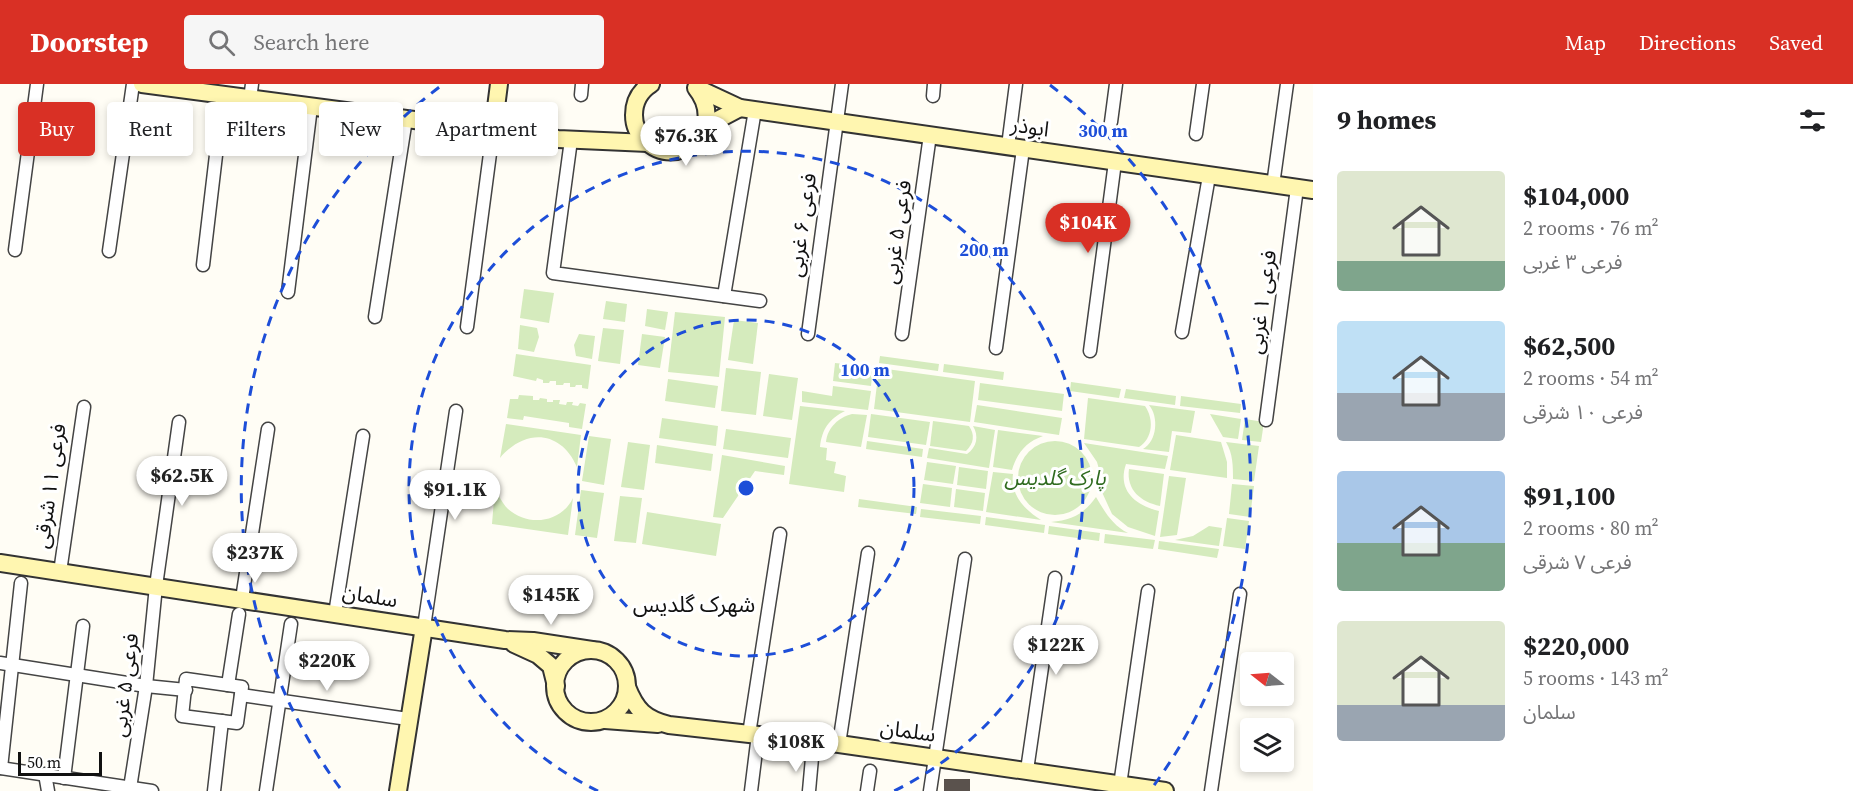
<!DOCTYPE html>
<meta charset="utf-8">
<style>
body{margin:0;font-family:"Source Serif 4","Noto Sans Arabic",serif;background:#f6f6f6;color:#202124;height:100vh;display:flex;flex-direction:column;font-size:22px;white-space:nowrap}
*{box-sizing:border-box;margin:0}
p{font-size:20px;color:#757577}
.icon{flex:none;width:33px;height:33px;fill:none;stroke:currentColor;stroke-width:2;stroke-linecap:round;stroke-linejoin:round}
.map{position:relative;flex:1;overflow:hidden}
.panel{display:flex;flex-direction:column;background:#fff;width:540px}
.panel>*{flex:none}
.guide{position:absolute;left:18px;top:18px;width:570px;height:54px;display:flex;gap:12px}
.needle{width:39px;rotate:287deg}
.controls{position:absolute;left:1240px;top:568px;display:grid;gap:12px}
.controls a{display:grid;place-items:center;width:54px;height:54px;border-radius:6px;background:#fff;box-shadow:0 3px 9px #0003;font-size:30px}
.scale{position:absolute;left:18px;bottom:15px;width:84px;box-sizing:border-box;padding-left:6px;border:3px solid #111;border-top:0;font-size:16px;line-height:21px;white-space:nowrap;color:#111;-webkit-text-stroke:4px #fff;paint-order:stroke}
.price{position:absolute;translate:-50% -51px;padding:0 14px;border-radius:21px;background:#fff;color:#222;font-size:20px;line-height:39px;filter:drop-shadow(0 2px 3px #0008)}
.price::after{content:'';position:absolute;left:50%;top:36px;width:18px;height:14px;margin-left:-9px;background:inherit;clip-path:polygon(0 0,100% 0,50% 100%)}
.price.on{background:#d93025;color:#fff}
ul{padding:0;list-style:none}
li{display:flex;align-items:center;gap:18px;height:150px;padding:0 24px}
li span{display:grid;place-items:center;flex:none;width:168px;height:120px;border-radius:6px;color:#555}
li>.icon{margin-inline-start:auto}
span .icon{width:72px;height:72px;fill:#fffc;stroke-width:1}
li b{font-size:26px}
h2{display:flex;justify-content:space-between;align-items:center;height:72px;padding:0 24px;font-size:26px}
.chip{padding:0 21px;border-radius:6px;background:#fff;box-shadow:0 3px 9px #0003;font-size:21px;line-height:54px}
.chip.on{background:#d93025;color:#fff}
header{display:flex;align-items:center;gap:36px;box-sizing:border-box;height:84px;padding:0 30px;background:#d93025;color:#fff}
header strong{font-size:28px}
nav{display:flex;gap:33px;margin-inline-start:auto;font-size:21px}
.search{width:420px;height:54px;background:#f6f6f6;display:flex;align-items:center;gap:15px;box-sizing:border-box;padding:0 21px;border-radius:6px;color:#757577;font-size:22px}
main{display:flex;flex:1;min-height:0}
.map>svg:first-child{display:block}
</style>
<header>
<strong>Doorstep</strong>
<div class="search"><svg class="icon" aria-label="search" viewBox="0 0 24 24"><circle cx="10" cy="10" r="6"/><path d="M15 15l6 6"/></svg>Search here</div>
<nav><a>Map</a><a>Directions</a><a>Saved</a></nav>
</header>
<main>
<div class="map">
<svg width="1313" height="707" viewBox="0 0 1313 707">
<rect width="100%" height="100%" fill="#fffdf5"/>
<g fill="#d5ebbd">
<polygon points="524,205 554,209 549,239 520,234"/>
<polygon points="606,217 627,220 625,238 603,235"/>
<polygon points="647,225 668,228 665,246 645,242"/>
<polygon points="675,228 725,233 719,293 668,288"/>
<polygon points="734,236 758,239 753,280 728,276"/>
<polygon points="520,241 537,244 539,253 534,268 518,265"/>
<polygon points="603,244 624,246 620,280 598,277"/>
<polygon points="579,250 595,252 592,275 576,272 574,261"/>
<polygon points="642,250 665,253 660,284 638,281"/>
<polygon points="516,270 591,281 588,305 582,304 582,301 576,301 575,303 570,303 570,299 564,299 563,301 556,301 556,297 550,297 549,299 543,299 543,296 537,294 536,297 513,292"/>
<polygon points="880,272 939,280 938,287 879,279"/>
<polygon points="835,279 873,283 871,302 833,297"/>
<polygon points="944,280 1004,288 1003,296 943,288"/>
<polygon points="726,284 761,288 756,331 721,327"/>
<polygon points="879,284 975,297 970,338 874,325"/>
<polygon points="769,290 798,294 792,336 763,332"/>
<polygon points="668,295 718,302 715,324 665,317"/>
<polygon points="1071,298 1121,305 1119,314 1070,307"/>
<polygon points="980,299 1064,310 1062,327 978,316"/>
<polygon points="833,302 871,307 868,326 802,318 802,307 832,312"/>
<polygon points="1126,305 1176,312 1175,321 1124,314"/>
<polygon points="519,311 533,312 533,316 539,316 540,314 547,315 547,318 553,318 553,316 560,316 559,320 566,321 567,318 573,318 572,321 578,322 580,319 586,320 582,345 569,343 569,339 524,332 523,336 507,334 510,315 518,315"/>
<polygon points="1181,312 1241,320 1240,329 1180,322"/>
<path d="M 1088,314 L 1145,322 C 1154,335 1153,354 1139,363 L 1084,355 Z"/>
<polygon points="977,321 1062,334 1059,351 974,338"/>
<path d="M 1149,321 L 1195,327 L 1191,349 L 1172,347 L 1169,368 L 1143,365 C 1157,357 1159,333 1149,321 Z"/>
<path d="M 800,322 L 845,327 C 829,335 822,345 820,363 L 827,364 L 826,376 L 836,378 L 834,389 L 846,392 L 844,408 L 789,400 Z"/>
<path d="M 852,330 L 867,331 L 861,363 L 826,358 C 827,344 839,333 852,330 Z"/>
<polygon points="871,330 930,338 926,361 868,353"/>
<polygon points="1210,330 1241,335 1238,355 1223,353"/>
<polygon points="662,334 718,342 716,362 659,354"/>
<polygon points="1245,335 1264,338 1261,358 1242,356"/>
<path d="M 933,337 L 969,342 C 975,351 974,359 966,367 L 930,362 Z"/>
<path d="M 506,340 L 581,351 L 577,383 C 561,346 525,344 500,374 Z"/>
<path d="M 973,342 L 995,346 L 989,384 L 927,374 L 929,364 L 967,370 C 977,363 979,352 973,342 Z"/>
<polygon points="726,345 791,354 788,374 723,365"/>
<path d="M 998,346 L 1043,352 C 1026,358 1017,369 1012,386 L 993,383 Z"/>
<polygon points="1176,351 1221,358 1227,378 1227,394 1170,386"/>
<polygon points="589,352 611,355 604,401 582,397"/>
<polygon points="867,357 923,365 922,373 866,365"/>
<circle cx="1055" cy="394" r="37"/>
<polygon points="628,358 650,361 644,406 621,403"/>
<path d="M 1226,358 L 1259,362 L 1254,397 L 1233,395 C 1233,382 1233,370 1226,358 Z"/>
<path d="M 1084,359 L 1168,372 L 1165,385 L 1126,380 C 1117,406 1135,421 1159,427 L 1155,452 L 1128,443 L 1112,430 L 1101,406 L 1100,389 L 1097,378 Z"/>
<polygon points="657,361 713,370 711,387 655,379"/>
<polygon points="722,371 785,382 784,391 755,387 723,434 713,433"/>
<polygon points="927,378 956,382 953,400 924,396"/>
<polygon points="959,383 988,387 986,405 957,401"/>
<path d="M 1129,385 L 1164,390 L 1160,422 C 1141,418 1126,406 1129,385 Z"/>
<path d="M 993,388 L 1013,390 C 1010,411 1025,426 1041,436 L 986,428 Z"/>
<polygon points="1169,392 1186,394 1177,451 1160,453"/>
<polygon points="923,400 952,404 950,423 920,419"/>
<polygon points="1232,400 1254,402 1250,433 1229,430"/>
<path d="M 495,404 C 499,412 502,419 508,425 C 528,443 561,439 573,414 L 568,451 L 492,440 Z"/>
<polygon points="956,405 985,409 983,427 954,423"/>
<polygon points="581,406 604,409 597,454 575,451"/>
<polygon points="620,412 642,414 636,459 614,457"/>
<path d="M 1096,413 C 1105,428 1112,441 1128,449 L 1051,438 C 1072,436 1084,430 1096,413 Z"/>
<polygon points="859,415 917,423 916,430 858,423"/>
<polygon points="921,425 981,432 980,440 920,433"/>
<polygon points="647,428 721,440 716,472 642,460"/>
<polygon points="986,433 1045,441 1044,449 985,441"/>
<polygon points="1227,434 1249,437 1245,465 1223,462"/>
<polygon points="1049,442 1100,449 1099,457 1048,450"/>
<polygon points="1209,442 1222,444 1219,462 1175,456 1193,452"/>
<polygon points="1105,450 1155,456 1153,465 1104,459"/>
<polygon points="1159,457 1219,465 1217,474 1158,465"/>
</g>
<rect fill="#5a524d" x="944" y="695" width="26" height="12"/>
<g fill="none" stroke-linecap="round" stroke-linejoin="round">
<g stroke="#444" stroke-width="15">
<g id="street">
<polyline points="581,11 582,0"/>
<polyline points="933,12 934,0"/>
<polyline points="250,15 252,0"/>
<polyline points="1111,38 1116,0"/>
<polyline points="1196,50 1203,0"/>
<polyline points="571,56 553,189 760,217"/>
<polyline points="1008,62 1016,0"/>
<polyline points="1273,101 1287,0"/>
<polyline points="15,166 37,0"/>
<polyline points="109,167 133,0"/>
<polyline points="203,181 223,12"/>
<polyline points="288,208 311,23"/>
<polyline points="724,212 755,26"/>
<polyline points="375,233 406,35"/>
<polyline points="467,243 493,47"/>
<polyline points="1182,248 1209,92"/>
<polyline points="808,250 842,0"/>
<polyline points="902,250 930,51"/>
<polyline points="996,264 1023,65"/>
<polyline points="1090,267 1115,78"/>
<polyline points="1266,336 1297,104"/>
<polyline points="60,488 84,323"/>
<polyline points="242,515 268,345"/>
<polyline points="335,530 363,352"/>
<polyline points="424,543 456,327"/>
<polyline points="0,579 146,602 186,606"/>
<polygon points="186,595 242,603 237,639 182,632"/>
<polyline points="228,601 239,530"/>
<polyline points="241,611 408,635"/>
<polyline points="749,650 780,450"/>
<polyline points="839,660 868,469"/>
<polyline points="0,684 152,707"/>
<polyline points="1,684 21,499"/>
<polyline points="1027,686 1055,494"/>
<polyline points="45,690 48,707"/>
<polyline points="64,694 83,542"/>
<polyline points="1120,701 1148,507"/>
<polyline points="130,704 146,602 156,502 179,338"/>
<polyline points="214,707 222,637"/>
<polyline points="266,707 291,540"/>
<polyline points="751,707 758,651"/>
<polyline points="809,707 812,674"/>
<polyline points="867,707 870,687"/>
<polyline points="930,707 965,475"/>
<polyline points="1211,707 1240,510"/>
</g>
</g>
<g stroke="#333" stroke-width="20">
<g id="secondary">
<polyline points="142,0 558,55 648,59"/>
<path d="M 651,0 C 640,7 634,18 634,31 C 634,41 638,50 645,56 C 677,89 729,45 696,4"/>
<polyline points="697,4 740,24 1313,106"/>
<polyline points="706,42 740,24"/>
<polyline points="493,47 499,0"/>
<polyline points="0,479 505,556 533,557 592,566"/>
<polyline points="514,560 538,571 551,582 556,602"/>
<circle cx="591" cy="602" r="36"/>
<path d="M 627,603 C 636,626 645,635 669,641 L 839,660 L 1165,707"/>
<polyline points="605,636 658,640"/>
<polyline points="398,707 424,543"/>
</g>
</g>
<use href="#street" stroke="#fff" stroke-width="12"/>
<use href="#secondary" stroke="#fff6b0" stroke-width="16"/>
</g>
<g fill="none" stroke="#1d4ed8" stroke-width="3" stroke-dasharray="10 8">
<circle cx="746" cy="404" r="168"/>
<path d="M598 707A337 337 0 1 1 894 707"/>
<path d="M340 704A505 505 0 0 1 442 1M1050 1A505 505 0 0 1 1152 704"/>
</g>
<g text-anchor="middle" stroke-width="6" stroke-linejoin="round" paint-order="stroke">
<g font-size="21" fill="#111" stroke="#fff">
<text transform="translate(1030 43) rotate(8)" y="7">ابوذر</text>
<text transform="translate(802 141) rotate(-82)" y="7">فرعی ۶ غربی</text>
<text transform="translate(897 148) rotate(-82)" y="7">فرعی ۵ غربی</text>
<text transform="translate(1262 218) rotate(-82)" y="7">فرعی ۱ غربی</text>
<text transform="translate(50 402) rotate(-82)" y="7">فرعی ۱۱ شرقی</text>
<text transform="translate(370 512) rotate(9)" y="7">سلمان</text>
<text transform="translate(125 601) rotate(-83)" y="7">فرعی ۵ غربی</text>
<text transform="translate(908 647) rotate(8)" y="7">سلمان</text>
</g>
<g font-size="21" font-style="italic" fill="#2f6b1f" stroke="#fff">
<text x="1055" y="401">پارک گلدیس</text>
</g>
<g font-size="22" fill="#111" stroke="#fff">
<text x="694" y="528">شهرک گلدیس</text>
</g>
</g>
<circle cx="746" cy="404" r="9" fill="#1d4ed8" stroke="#fff" stroke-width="3"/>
<g font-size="18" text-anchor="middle" font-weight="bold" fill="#1d4ed8" stroke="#fff" stroke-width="6" stroke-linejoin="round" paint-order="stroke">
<text x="1103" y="53">300 m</text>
<text x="984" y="172">200 m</text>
<text x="865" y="292">100 m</text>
</g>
</svg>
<div class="controls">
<a><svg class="needle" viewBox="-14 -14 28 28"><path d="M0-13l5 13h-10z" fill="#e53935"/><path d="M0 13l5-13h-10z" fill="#757577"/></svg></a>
<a><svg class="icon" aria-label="layers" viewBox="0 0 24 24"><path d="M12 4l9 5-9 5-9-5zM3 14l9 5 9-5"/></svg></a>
</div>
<div class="scale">50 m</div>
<b class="price" style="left:686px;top:83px">$76.3K</b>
<b class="price on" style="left:1088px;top:170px">$104K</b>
<b class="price" style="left:182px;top:423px">$62.5K</b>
<b class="price" style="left:455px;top:437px">$91.1K</b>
<b class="price" style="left:255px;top:500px">$237K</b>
<b class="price" style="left:551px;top:542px">$145K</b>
<b class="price" style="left:1056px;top:592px">$122K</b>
<b class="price" style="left:327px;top:608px">$220K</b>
<b class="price" style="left:796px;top:689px">$108K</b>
<div class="guide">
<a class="chip on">Buy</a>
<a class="chip">Rent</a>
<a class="chip">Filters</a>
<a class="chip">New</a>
<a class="chip">Apartment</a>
</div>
</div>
<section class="panel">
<h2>9 homes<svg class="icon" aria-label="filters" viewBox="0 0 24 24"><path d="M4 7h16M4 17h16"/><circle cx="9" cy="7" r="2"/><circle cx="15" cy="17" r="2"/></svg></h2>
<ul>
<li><span style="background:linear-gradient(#dfe7d0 75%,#7fa58c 0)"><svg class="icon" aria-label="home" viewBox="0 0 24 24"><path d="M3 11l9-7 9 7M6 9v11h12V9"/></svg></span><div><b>$104,000</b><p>2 rooms · 76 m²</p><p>فرعی ۳ غربی</p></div></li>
<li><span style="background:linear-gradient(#bfe0f5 60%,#9aa5b1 0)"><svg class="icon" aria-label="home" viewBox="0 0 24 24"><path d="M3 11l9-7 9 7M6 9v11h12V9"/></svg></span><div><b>$62,500</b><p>2 rooms · 54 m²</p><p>فرعی ۱۰ شرقی</p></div></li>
<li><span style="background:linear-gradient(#a9c7e8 60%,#7fa58c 0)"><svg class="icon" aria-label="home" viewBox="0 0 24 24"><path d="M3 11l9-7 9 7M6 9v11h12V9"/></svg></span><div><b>$91,100</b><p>2 rooms · 80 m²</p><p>فرعی ۷ شرقی</p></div></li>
<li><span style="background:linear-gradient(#dfe7d0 70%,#9aa5b1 0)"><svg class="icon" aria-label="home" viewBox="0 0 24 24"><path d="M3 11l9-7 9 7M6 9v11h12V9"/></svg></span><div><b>$220,000</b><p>5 rooms · 143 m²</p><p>سلمان</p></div></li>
</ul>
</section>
</main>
